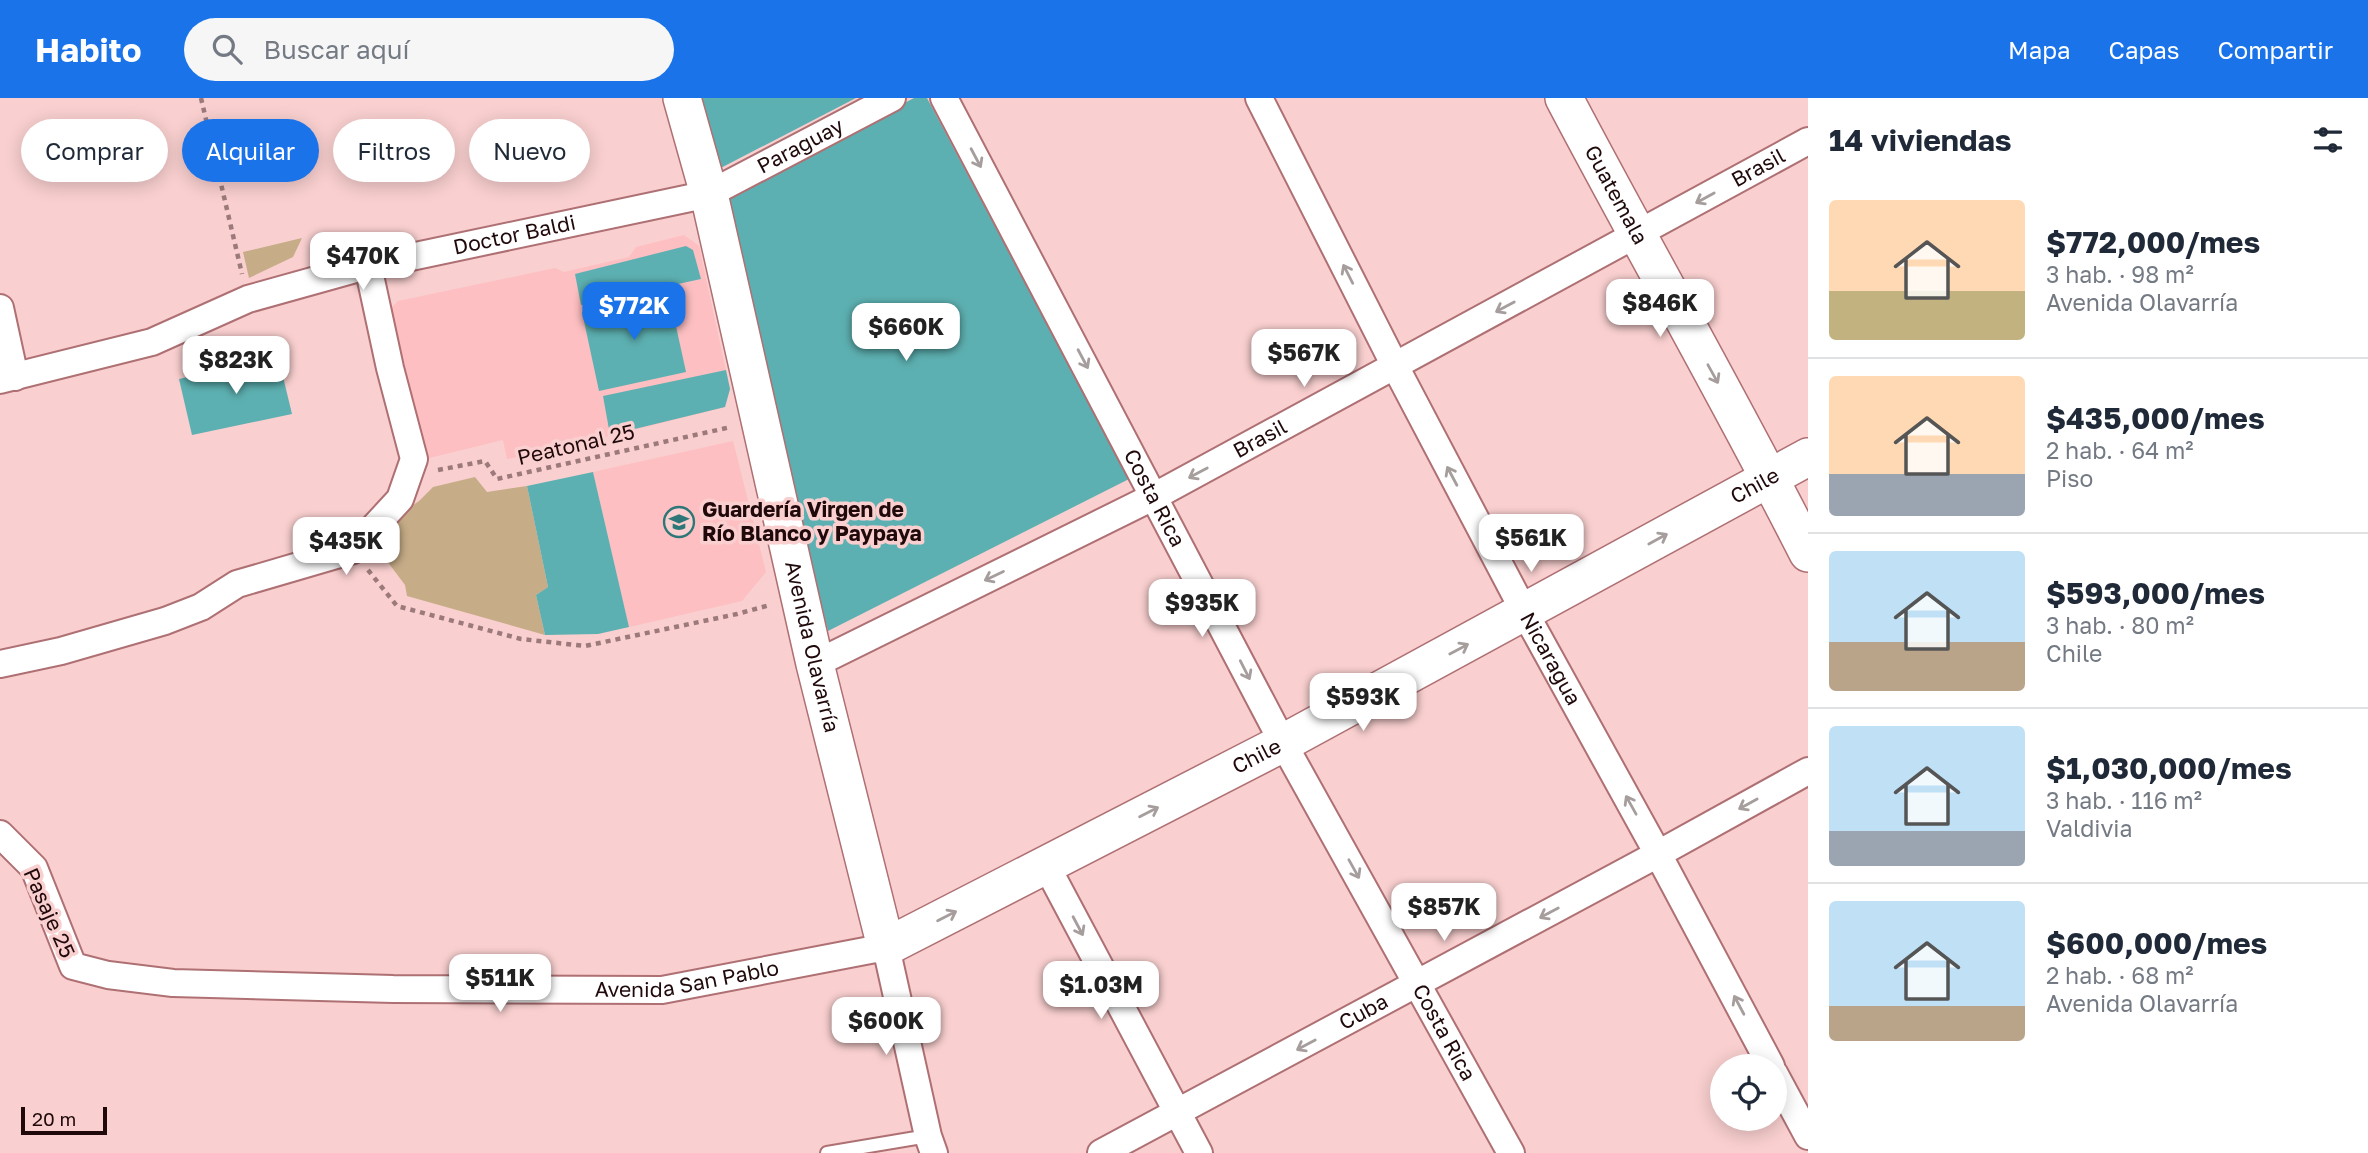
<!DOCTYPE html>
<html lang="es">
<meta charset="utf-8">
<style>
body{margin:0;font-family:"Golos Text",sans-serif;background:#f6f6f7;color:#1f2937;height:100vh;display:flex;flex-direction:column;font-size:26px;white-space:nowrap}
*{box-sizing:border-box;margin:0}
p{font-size:23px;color:#747a83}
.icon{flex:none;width:38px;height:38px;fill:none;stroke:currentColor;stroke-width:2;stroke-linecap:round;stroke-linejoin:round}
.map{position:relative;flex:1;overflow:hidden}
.side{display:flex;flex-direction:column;background:#fff;width:560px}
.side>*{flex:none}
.guide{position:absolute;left:21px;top:21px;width:665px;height:63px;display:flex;gap:14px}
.fabs{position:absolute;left:1710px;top:956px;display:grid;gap:14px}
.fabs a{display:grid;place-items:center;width:77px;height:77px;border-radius:50%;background:#fff;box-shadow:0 4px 18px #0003;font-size:35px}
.scale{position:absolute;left:21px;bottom:18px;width:86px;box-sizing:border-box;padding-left:7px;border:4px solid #20090b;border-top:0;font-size:19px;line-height:24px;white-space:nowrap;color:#20090b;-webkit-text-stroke:5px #f9cfcf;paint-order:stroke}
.price{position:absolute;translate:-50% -60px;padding:0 16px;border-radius:14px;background:#fff;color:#222;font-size:23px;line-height:46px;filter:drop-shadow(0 2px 4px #0008)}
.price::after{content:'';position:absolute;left:50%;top:42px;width:21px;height:16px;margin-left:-10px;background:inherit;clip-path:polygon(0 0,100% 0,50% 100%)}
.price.current{background:#1a73e8;color:#fff}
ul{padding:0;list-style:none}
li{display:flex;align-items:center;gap:21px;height:175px;padding:0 21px}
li+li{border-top:2px solid #e0e1e3}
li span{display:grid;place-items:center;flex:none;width:196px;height:140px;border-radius:7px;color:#555}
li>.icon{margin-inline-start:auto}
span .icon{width:84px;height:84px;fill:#fffc;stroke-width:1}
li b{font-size:30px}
h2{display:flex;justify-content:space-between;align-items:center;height:84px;padding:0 21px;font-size:30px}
.pill{padding:0 24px;border-radius:32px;background:#fff;box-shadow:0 4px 18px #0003;font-size:24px;line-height:63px}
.pill.current{background:#1a73e8;color:#fff}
header{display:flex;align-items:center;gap:42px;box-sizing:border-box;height:98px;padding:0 35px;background:#1a73e8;color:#fff}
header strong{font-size:33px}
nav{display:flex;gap:38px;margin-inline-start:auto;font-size:24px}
.search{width:490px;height:63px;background:#f6f6f7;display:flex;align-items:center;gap:18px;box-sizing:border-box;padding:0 24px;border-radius:38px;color:#747a83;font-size:26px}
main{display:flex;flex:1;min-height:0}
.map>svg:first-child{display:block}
</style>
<header>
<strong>Habito</strong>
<div class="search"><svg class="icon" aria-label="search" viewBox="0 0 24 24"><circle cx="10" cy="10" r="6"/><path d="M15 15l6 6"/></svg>Buscar aquí</div>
<nav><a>Mapa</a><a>Capas</a><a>Compartir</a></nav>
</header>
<main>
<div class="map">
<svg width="1808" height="1055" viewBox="0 0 1808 1055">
<rect width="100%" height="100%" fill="#f9cfcf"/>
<g fill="#fdbfc1">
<polygon points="684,137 699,148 730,291 725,309 550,353 507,361 503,342 425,361 391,210 398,203 555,170 564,174 629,159 636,149"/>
<polygon points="733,343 766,474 742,503 629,529 593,374"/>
</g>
<g fill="#c6ac87">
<polygon points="302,140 293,159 249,180 243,154"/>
<polygon points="475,379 487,394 527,388 548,489 536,497 545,537 407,498 405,487 387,463 396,419 419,403 433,389"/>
</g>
<g fill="#5db0b1">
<polygon points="693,0 856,0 713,74"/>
<polygon points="914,0 927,0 1129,381 828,533 721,101"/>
<polygon points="686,148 693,152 701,181 581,207 575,176"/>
<polygon points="669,196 686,274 599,293 582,214"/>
<polygon points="278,258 292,316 192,337 179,281"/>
<polygon points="726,272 730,291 725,309 610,337 603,298"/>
<polygon points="593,374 629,529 598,536 545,537 536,497 548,489 527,388"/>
</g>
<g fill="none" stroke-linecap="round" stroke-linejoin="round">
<g stroke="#ae7073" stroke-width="16">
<polyline id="lane" points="827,1055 928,1038"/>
</g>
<g stroke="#ae7073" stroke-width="30">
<g id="street">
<path id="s1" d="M 944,0 L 1283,645 L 1511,1055"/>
<path id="s2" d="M 1259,0 L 1395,268 L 1525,515 L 1658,756 L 1771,968"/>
<polyline points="0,210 15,279"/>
<path id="s3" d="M 0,282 L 152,244 L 248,201 L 359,170 L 709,96 L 892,0"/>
<polyline points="0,566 61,553 165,523 201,509 237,486 353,452 400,401 414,361 390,270 368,168"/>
<path id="s4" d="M 815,566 L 1155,398 L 1808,43"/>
<path id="s5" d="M 0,736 L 34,770 L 73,868 L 108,877 L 173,885 L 393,891 L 662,892 L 886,849 L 928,1038 L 934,1055"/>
<polyline points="1046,767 1199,1055"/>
<polyline points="1774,975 1808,1038"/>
<path id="s6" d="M 1101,1055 L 1658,756 L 1808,673"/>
</g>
</g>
<g stroke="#ae7073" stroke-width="40">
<g id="secondary">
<path id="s7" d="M 682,0 L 709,96 L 815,566 L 886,849 L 1283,645 L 1808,359"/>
<path id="s8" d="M 1564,0 C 1644,152 1730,301 1808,455"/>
</g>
</g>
<g stroke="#9c7a7b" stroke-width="4.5" stroke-dasharray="5 5" stroke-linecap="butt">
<polyline points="201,0 242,176"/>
<polyline points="438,372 485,363 497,381 731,329"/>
<polyline points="368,472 397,508 521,541 585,548 737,516 770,507"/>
</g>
<use href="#lane" stroke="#fff" stroke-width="12"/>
<use href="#street" stroke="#fff" stroke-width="26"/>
<use href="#secondary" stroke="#fff" stroke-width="37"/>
</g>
<defs><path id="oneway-shaft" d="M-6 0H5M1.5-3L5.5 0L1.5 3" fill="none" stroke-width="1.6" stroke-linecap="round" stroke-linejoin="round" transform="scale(1.75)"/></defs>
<g stroke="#a69d9d">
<use href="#oneway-shaft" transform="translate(976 60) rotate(62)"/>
<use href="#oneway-shaft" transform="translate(1705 100) rotate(151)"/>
<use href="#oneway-shaft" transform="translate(1348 176) rotate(-117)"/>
<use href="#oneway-shaft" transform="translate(1505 209) rotate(152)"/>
<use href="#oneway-shaft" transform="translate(1083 261) rotate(62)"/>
<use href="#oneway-shaft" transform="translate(1713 276) rotate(61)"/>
<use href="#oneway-shaft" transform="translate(1198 375) rotate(152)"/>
<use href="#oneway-shaft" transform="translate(1452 378) rotate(-118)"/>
<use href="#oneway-shaft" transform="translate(1658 441) rotate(-29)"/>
<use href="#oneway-shaft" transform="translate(994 478) rotate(154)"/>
<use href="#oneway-shaft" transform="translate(1459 551) rotate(-28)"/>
<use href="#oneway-shaft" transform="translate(1245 572) rotate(63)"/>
<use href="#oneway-shaft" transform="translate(1748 706) rotate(151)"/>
<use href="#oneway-shaft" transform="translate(1631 707) rotate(-119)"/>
<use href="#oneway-shaft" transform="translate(1149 714) rotate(-27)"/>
<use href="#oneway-shaft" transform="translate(1354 771) rotate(61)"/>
<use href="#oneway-shaft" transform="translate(1549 815) rotate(152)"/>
<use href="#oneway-shaft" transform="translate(947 818) rotate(-27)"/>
<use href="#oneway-shaft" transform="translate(1078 828) rotate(62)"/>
<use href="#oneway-shaft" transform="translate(1739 907) rotate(-118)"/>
<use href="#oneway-shaft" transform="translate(1306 947) rotate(152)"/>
</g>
<defs>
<g id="school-ring" transform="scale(1.575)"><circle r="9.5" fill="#f9cfcf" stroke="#2d7778" stroke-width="1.5"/><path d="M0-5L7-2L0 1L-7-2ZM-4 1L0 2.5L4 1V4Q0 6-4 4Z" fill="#2d7778"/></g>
</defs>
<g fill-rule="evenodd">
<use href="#school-ring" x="679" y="424"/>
</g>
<g text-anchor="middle" stroke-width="7" stroke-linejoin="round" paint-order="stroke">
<g font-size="21" fill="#20090b" stroke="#f9cfcf">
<text dy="7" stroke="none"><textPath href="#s3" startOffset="838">Paraguay</textPath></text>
<text dy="7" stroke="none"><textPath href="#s4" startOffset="1066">Brasil</textPath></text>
<text dy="7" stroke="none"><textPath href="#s8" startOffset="110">Guatemala</textPath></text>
<text dy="7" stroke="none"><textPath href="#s3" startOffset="536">Doctor Baldi</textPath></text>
<text dy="7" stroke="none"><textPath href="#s4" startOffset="499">Brasil</textPath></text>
<text transform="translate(576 347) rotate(-13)" y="7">Peatonal 25</text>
<text dy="7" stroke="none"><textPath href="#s7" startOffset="1857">Chile</textPath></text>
<text dy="7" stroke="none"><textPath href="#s1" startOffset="452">Costa Rica</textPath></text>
<text dy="7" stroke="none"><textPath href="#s7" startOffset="564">Avenida Olavarría</textPath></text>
<text dy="7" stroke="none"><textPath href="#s2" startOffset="632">Nicaragua</textPath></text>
<text dy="7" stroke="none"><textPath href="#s7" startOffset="1290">Chile</textPath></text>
<text transform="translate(49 815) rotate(66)" y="7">Pasaje 25</text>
<text dy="7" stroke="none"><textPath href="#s5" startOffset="770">Avenida San Pablo</textPath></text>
<text dy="7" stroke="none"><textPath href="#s6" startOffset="298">Cuba</textPath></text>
<text dy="7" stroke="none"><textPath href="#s1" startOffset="1060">Costa Rica</textPath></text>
</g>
<g font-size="21" font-weight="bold" fill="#20090b" stroke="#f9cfcf" text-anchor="start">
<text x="702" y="419">Guardería Virgen de<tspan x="702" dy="24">Río Blanco y Paypaya</tspan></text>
</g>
</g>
</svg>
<div class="fabs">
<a><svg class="icon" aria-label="locate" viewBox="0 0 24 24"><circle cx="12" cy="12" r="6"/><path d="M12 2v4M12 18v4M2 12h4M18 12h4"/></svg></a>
</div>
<div class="scale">20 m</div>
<b class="price" style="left:363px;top:194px">$470K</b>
<b class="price" style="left:1660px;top:241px">$846K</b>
<b class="price current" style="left:634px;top:244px">$772K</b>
<b class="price" style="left:906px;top:265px">$660K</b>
<b class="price" style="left:1304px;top:291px">$567K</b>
<b class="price" style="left:236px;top:298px">$823K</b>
<b class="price" style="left:1531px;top:476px">$561K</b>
<b class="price" style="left:346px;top:479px">$435K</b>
<b class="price" style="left:1202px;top:541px">$935K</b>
<b class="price" style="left:1363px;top:635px">$593K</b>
<b class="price" style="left:1444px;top:845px">$857K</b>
<b class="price" style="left:500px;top:916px">$511K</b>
<b class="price" style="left:1101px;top:923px">$1.03M</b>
<b class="price" style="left:886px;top:959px">$600K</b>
<div class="guide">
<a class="pill">Comprar</a>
<a class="pill current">Alquilar</a>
<a class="pill">Filtros</a>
<a class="pill">Nuevo</a>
</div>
</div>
<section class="side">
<h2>14 viviendas<svg class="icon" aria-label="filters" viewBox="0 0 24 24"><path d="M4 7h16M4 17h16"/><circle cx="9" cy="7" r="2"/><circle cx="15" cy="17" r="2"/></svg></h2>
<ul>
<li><span style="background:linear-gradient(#ffd9b3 65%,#c2b280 0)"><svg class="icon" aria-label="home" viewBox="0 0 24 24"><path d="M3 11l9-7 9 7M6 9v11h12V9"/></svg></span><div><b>$772,000/mes</b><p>3 hab. · 98 m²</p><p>Avenida Olavarría</p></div></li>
<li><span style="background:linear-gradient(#ffd9b3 70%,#9aa5b1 0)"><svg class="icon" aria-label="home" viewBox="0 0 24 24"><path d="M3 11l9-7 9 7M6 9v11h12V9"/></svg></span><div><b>$435,000/mes</b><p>2 hab. · 64 m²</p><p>Piso</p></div></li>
<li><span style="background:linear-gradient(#bfe0f5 65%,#b9a48a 0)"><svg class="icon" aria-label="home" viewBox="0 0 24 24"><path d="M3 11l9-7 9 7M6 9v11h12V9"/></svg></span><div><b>$593,000/mes</b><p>3 hab. · 80 m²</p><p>Chile</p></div></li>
<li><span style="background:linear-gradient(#bfe0f5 75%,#9aa5b1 0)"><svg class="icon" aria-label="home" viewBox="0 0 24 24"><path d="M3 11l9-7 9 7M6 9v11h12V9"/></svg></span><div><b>$1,030,000/mes</b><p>3 hab. · 116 m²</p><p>Valdivia</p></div></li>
<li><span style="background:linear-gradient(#bfe0f5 75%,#b9a48a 0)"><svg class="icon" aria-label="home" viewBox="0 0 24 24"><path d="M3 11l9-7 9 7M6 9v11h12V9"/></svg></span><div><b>$600,000/mes</b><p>2 hab. · 68 m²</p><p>Avenida Olavarría</p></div></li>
</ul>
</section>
</main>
